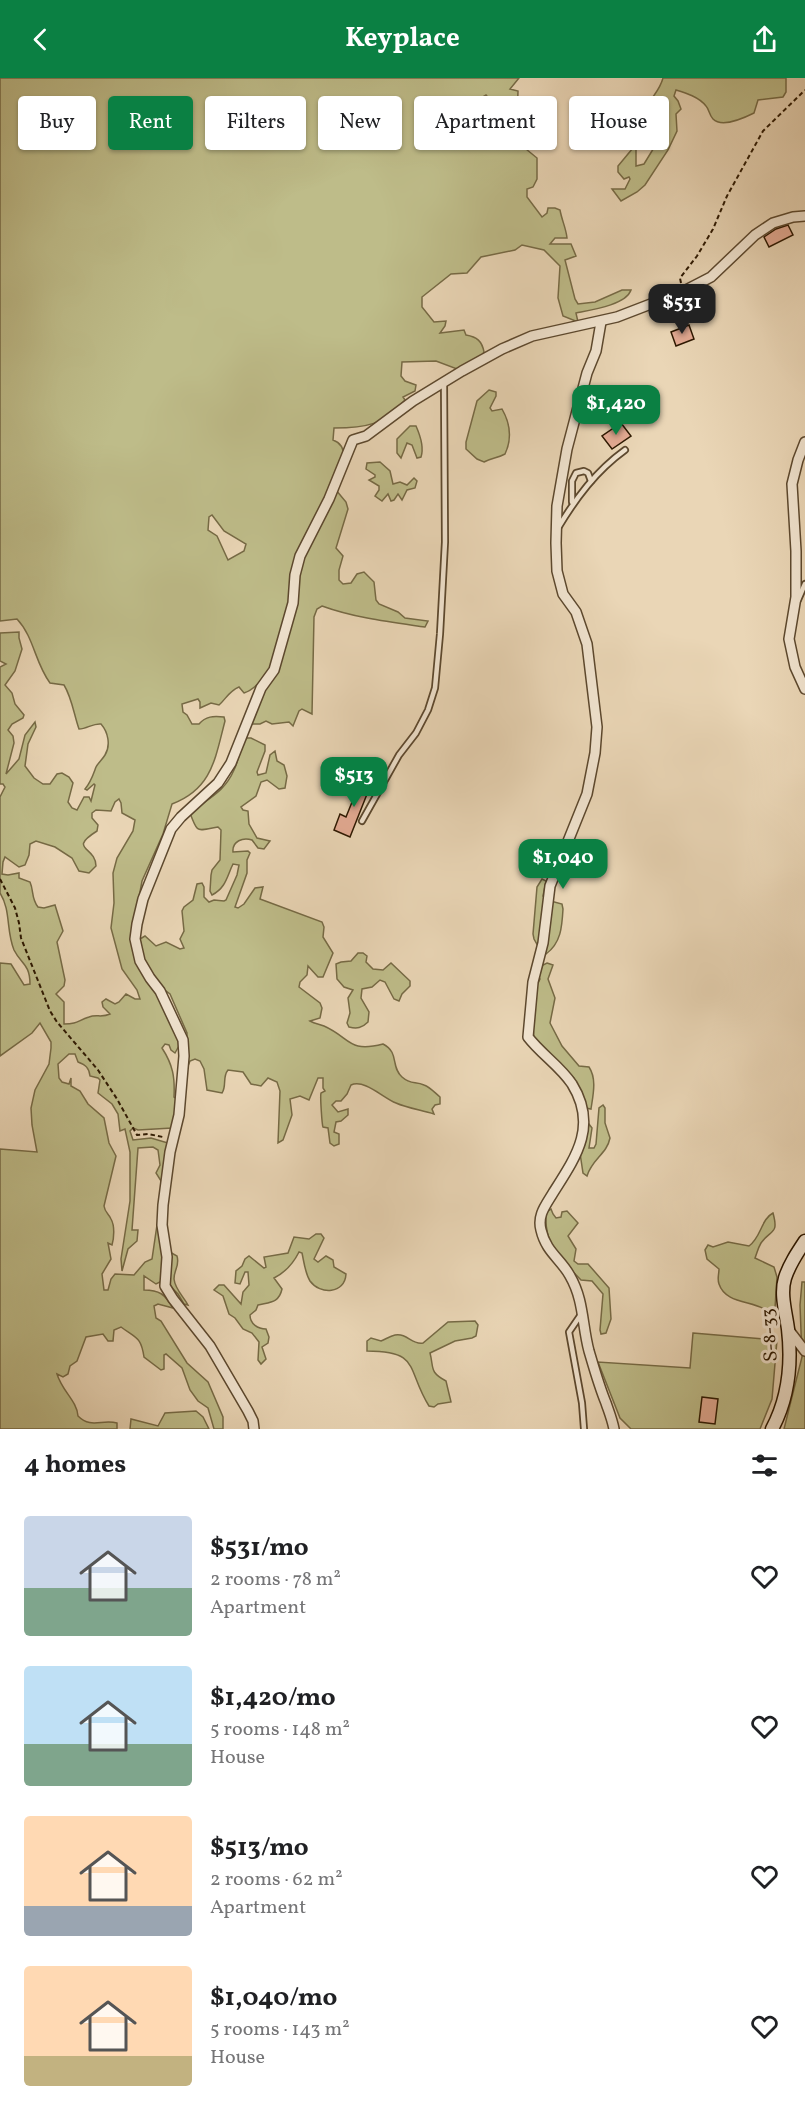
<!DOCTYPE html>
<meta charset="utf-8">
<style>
body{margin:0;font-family:Vollkorn,"Noto Serif Armenian",serif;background:#f2f2f2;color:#202124;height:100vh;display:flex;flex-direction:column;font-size:22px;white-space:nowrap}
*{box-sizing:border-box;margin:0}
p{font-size:20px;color:#757577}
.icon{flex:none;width:33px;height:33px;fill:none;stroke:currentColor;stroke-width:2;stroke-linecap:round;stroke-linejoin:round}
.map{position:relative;height:1351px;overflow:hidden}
.details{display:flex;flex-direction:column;background:#fff;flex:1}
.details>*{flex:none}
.top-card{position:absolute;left:18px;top:18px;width:770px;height:54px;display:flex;gap:12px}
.price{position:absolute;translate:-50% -51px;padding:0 14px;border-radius:12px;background:#0b8043;color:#fff;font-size:20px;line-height:39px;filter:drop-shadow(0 2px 3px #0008)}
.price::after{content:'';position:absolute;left:50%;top:36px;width:18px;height:14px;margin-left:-9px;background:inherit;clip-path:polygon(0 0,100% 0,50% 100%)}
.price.selected{background:#222;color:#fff}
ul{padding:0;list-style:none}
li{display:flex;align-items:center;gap:18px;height:150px;padding:0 24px}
li span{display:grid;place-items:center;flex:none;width:168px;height:120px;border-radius:6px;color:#555}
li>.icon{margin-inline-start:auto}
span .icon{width:72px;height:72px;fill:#fffc;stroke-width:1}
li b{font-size:26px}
h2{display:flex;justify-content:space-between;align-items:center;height:72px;padding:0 24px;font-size:26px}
.pill{padding:0 21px;border-radius:6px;background:#fff;box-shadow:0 2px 4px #0004;font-size:21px;line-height:54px}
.pill.selected{background:#0b8043;color:#fff}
header{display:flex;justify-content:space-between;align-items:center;height:78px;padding:0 24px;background:#0b8043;color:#fff;font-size:27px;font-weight:700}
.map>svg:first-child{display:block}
</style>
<header><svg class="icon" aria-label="back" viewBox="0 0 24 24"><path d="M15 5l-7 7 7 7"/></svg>Keyplace<svg class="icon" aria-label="share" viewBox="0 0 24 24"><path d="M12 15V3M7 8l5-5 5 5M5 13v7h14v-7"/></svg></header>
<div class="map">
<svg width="805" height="1351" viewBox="0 0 805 1351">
<rect width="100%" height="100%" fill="#ead6b6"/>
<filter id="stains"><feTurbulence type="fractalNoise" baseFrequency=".00333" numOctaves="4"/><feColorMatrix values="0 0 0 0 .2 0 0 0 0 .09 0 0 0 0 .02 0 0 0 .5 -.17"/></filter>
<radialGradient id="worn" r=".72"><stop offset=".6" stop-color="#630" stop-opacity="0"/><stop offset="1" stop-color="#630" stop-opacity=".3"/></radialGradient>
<g fill="#bebc89" stroke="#766a45" stroke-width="1.5" fill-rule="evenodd">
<path d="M 0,0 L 519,0 L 510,11 L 518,13 L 517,43 L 514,42 L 510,27 L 504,25 L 506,36 L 497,38 L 491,23 L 486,17 L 481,20 L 479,25 C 488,40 500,58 519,62 C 522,51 530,52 541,51 L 542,54 L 529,60 L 526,71 L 537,80 L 537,101 L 533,109 L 527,111 L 527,119 L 542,139 L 547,135 L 548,130 L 555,130 L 560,132 C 562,143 566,150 567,160 L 555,160 L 550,166 L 571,166 L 576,178 L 565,182 L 575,221 L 578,226 L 595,224 L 622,212 L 631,212 C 626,227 591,232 576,235 L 578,244 L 563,238 L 558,220 L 560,188 L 544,172 L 522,167 L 515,172 L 481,179 L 467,195 L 451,196 L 422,219 L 422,229 L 434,244 L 446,243 L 445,248 L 440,255 L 464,252 L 466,257 C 477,259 482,263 484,274 L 481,279 L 457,291 L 436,283 L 402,284 L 401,298 L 405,303 L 416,307 L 415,313 L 403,319 L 405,322 C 385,347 365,350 334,350 L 333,362 C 353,369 340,397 336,412 L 346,424 L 348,431 L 336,470 L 343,478 L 339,492 L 339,502 L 343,506 L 351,505 L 357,496 L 364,494 L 374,504 L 376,522 L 379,526 L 398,534 L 405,540 L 428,543 L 425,549 C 390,544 355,540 322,528 L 317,531 L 314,539 L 312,636 L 302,631 L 299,633 L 293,648 L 289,644 L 272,646 L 266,643 L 260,646 L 252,646 C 256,628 264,608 277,596 L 276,592 C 261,598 259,610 244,615 L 239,609 C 229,613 226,621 219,627 L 211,625 L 200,630 L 200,624 L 198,621 L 182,626 L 183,634 L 187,637 L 192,646 L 199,646 C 206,638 213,638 224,639 L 225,643 C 215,681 212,711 172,726 L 163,756 L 142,803 L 131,863 L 162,922 L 180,966 L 175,975 L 171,972 L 169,967 L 165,966 L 162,970 C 173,987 175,999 174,1019 L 177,1021 L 172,1050 L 138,1052 L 133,1050 L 130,1053 L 133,1062 L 151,1060 L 168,1065 L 164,1099 L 161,1103 L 156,1095 L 160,1087 L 158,1072 L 153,1069 L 138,1070 L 132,1152 L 138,1152 L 137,1163 L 128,1171 L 122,1193 L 121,1181 L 130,1123 L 130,1074 L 125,1051 L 120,1053 L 118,1036 L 112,1026 L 98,1015 L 100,1002 L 98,1000 L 90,998 C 89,990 86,987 78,984 L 75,976 L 69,976 L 58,986 L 59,1000 L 62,1004 L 69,1006 L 71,1000 L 71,1008 L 80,1013 L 88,1026 L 104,1040 L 109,1065 L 116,1078 L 104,1128 C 105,1135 109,1136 111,1141 C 115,1148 114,1160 112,1167 L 108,1165 L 111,1181 L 102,1196 L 104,1212 L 108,1212 L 111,1201 L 115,1196 L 134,1197 L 145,1184 L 152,1181 L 157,1147 L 160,1148 L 168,1173 L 177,1178 C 180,1188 174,1191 174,1201 C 175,1211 183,1218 188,1227 L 184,1226 L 178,1216 L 164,1202 L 156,1206 L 144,1198 L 144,1212 C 159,1212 165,1216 173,1230 L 158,1226 L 154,1228 L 156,1240 L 161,1243 L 187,1285 L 208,1304 L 223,1339 L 223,1351 L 214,1351 L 208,1330 L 198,1323 L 190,1312 L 182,1290 L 166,1276 L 164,1277 L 164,1291 L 161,1292 L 144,1279 C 141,1259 137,1261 121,1249 L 114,1252 L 113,1263 L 108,1263 L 103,1256 L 86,1259 L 77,1283 L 70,1288 L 68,1296 L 63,1299 L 57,1296 C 62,1313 77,1323 78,1338 C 91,1351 102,1341 117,1345 L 117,1351 L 0,1351 L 0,1071 L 37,1074 L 32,1047 L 31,1030 L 35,1012 L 49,986 L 51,970 L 51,964 L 40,945 L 32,955 L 0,978 L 0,885 L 11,886 L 24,907 L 30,906 C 30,886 21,886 14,872 C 6,853 11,832 0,815 L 0,719 L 5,709 L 3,706 L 0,706 L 0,589 L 6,586 L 0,583 L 0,555 L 19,554 L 19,560 L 22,571 L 15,593 L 5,607 L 12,615 L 15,626 L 24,637 L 23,640 L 12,646 L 8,652 L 13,658 L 14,665 L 6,696 L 19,681 L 25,657 L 35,644 L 36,649 L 28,666 L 25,688 L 34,700 L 43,706 L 50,706 L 57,696 L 62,695 L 69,699 L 73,705 L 68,724 L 72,730 L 77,732 L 84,719 L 89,719 L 91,723 L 95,707 L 94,706 L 87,712 L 85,711 C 91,704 93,697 96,689 C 98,685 102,682 105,677 C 111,667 108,654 101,646 C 93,645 87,651 79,651 C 74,637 72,620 64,607 L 50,605 C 35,585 34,559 17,541 L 0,543 ZM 212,437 L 224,453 L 246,466 L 244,473 L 228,482 L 217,458 L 208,452 L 209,439 ZM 119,721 L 121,725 L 122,735 L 135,742 L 133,753 L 117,780 L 113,795 L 114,825 L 111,850 L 122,891 L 137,912 L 140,921 L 135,921 L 126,916 L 119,924 L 115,926 L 106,921 L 102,924 L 103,929 L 110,936 C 102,940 96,936 89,939 C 77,943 78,946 64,946 L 64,924 L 56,916 L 64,908 L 65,902 L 57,864 L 63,853 L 55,827 L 44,830 L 38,829 C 31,820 34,813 30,804 L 19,800 L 19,795 L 8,797 L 2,796 L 3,784 L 5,779 L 19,789 L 25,787 L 29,777 L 30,766 L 36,763 L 55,769 L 72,780 L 79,793 L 89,795 L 96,788 C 96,768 67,772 97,753 L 98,747 L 92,740 L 92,735 L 96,732 L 111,733 L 115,724 Z"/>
<path d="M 663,0 L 786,0 L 786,14 L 783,19 L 758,22 L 754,35 C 744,40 722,50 713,41 C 709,37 709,31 706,28 C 699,19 686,15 676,12 L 674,18 L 678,23 L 681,31 L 676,36 L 677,53 L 668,72 L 645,107 L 637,114 L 621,123 L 612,111 L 625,111 L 630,101 L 629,99 L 624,101 L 618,94 L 618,88 L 633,70 L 636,69 L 636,88 L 644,86 L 655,68 L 654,57 L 640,63 L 633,51 L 621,51 L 617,47 L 614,29 L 619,27 C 626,34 651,47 660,46 C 665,40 668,36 663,28 L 657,30 L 651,37 L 646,33 C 649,20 659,15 663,0 Z"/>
<path d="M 489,312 L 496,314 L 496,318 L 490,330 L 492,333 L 502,331 C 510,345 512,361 505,376 C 498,380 491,380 484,384 L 477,381 L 466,371 L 466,364 L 477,323 Z"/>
<path d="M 410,348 L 416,348 C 420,357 424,370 421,379 L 417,380 L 412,367 L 407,365 L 401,380 L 397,375 L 397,361 Z"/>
<polygon points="380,384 390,393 393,406 400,404 407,407 414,400 417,403 415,410 407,412 402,422 398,416 394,422 391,423 388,416 382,423 375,418 379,412 379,408 369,402 375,399 375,397 366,391 367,385"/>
<path d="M 246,660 L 251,660 L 265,667 L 265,673 L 257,694 L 258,697 L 266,695 L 270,677 L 275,673 L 277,683 L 284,687 L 287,698 L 285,710 L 279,711 L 267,702 L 261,704 L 256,718 L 241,729 L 243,732 L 248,733 L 249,746 L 257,760 L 270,763 L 264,771 L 258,770 L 252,762 C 243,759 232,763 233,774 L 248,773 L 250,775 L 247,782 L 247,795 L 235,829 L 238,830 L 244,826 L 255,810 L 263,809 L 260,821 L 322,844 L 324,849 L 323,859 L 333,875 L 323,899 L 318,899 L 308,888 L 307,897 L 300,904 L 299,909 L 320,925 L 322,930 L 320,940 L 310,943 C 315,946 319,946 324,948 C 351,960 348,975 383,966 C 400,975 390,988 402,999 C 411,1007 415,1003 424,1007 C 430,1009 435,1015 440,1019 L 440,1026 L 435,1027 L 432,1031 L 434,1036 C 421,1032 407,1030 396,1025 C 383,1020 365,1001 351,1007 L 347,1016 L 341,1023 L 336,1023 L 332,1027 L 338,1034 L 348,1031 L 348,1037 L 341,1043 L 336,1044 L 334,1054 L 339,1056 L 339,1066 L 334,1068 L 330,1065 L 328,1050 L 323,1049 C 322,1047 320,1018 321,1015 L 325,1013 L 323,1010 L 323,1000 L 318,1000 L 309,1022 L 300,1018 L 290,1021 L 292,1037 L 283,1062 L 278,1065 L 280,1013 L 277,1004 L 268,1000 L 261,1008 L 251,1006 L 243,994 L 228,992 C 222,999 227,1008 222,1015 L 207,1012 L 204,991 L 200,983 L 195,981 L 190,983 L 186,993 L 187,955 L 170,916 L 154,904 L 145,891 L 140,861 L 145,858 L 156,868 L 166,864 L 180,871 L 184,870 L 180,861 L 184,853 L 182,833 L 184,829 L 193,822 L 197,806 L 202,805 L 204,809 L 204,819 L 209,824 L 214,822 L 224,823 L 226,822 L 237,797 L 239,787 L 233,786 C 227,798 226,810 212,817 L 210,813 L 211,797 L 212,792 L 220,782 L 221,752 L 218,749 C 197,752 198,757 190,735 C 208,720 224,715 234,692 C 239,682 240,669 246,660 Z"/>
<path d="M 542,801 L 546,803 L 543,818 L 547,822 L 562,826 L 563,831 C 562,849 561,865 546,876 L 542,875 L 534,861 L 533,856 L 537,809 Z"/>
<path d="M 358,875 L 363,875 L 367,878 L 366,884 L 373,891 L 383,892 L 391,885 L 410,903 L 410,908 L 402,916 L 399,923 L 394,921 L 385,904 L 380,902 L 372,909 L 362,911 L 361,920 L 369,934 L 368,944 C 362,950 357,951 349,949 L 347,945 L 350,935 L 348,920 L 353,912 L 344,909 L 337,901 L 336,886 L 341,884 L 351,883 Z"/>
<path d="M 547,885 L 553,887 L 548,901 L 555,920 L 550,945 L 562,968 L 579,988 L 589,989 C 597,1001 593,1017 591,1031 L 586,1030 L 581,1014 L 574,1000 L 534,963 L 531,919 L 540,901 L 538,897 L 543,887 Z"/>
<path d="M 603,1027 L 605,1030 L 605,1045 L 610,1060 C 607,1076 592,1081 587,1098 L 583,1095 L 580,1075 L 585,1066 L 589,1046 L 592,1050 L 589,1070 L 594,1070 L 596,1066 L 599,1030 Z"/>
<path d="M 551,1131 L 553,1136 L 556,1140 L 561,1139 L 562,1134 L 567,1133 L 578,1145 L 568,1158 L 576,1171 L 574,1183 L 578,1186 L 588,1186 L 609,1210 L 611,1241 L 606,1255 L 601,1256 L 600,1252 L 603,1216 L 592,1203 L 581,1202 C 559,1179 544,1168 546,1134 Z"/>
<path d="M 773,1135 C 779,1157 771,1151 761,1165 C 758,1170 757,1175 755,1180 L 774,1189 L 777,1199 L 775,1230 L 769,1234 C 755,1222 726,1227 719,1206 C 717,1201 719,1196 719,1191 L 707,1181 L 705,1172 L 708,1167 L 713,1169 L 728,1164 L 749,1168 C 761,1160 761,1141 773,1135 Z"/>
<path d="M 316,1156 L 321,1156 L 324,1160 L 314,1181 L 318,1184 L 326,1178 L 333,1182 L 334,1189 L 346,1196 C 345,1216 320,1217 310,1203 C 305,1195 304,1184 302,1175 L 299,1174 C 293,1186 286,1194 274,1200 L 282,1211 C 279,1225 270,1224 258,1227 L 256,1232 L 250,1237 C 250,1246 258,1251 266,1251 L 269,1259 L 268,1265 L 262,1269 L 266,1281 L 261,1286 L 258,1282 L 259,1264 L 252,1255 L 243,1251 L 235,1240 L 229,1236 L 223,1218 L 214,1212 L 219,1207 L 224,1207 L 241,1226 L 243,1214 L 249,1207 L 248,1194 L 245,1194 L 240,1206 L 235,1205 L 236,1193 L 242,1188 L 245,1181 L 249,1178 L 264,1190 L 266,1189 L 264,1179 L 288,1175 L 294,1159 L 309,1161 Z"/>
<polygon points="802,1204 805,1204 805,1351 784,1351 802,1279 800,1227"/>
<path d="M 475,1243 L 478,1247 L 476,1258 L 472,1260 L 455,1263 L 430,1275 C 434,1290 429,1294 446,1303 L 451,1324 L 438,1326 L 434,1329 L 429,1328 C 406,1291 421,1273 367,1273 L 367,1263 L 371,1260 L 381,1263 C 386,1261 390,1258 395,1257 C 408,1255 411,1267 423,1265 L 448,1244 Z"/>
<polygon points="693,1255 777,1262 772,1321 760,1351 631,1351 620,1340 598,1284 690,1290"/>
<polygon points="196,1333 203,1339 209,1351 130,1351 131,1341 158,1348 165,1335"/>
</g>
<g fill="#e4ab94" stroke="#2d1801" stroke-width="1.5">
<polygon points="788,147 793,157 769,169 764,159 776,151"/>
<polygon points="689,247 694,261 676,268 671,254"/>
<polygon points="621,345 631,358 612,371 602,358"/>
<polygon points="363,697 373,701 350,759 334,752 340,736 346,739"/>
<polygon points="702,1319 718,1321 715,1346 699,1344"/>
</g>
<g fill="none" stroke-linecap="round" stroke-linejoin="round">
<g stroke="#5c482e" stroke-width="8">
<g id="lane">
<polyline points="572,424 572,403 576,395 584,393 588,395 591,403"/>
<path d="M 558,450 C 576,420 596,393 625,372"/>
<polyline points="798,522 805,506"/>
<polyline points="362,743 399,677 416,655 428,632 435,610 440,556 445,464 444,305"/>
<polyline points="582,1235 569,1254 582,1325 584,1351"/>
</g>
</g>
<g stroke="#5c482e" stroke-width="12">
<g id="street">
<path d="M 601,244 L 596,273 L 587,295 L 567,371 L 557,428 L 556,465 L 557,493 L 563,516 L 576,534 L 587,566 L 597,649 L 595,675 L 587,716 L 550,808 L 543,865 L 533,904 L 528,959 C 541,976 560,988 572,1006 C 598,1048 576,1079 553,1115 C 546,1127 537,1137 541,1152 C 546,1174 561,1181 570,1198 C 584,1222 582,1247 589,1273 C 594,1290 599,1308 606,1325 C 609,1334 612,1341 614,1351"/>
<polyline points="805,364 798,382 792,406 796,473 796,519 789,561 795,589 805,611"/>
<polyline points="788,1251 805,1273"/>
<polyline points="254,1351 253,1343 248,1333 210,1268 173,1221 165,1208 167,1179 162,1147 163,1127 170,1074 179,1037 184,978 183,962 160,913 150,900 140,883 135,861 137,846 143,821 171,751 181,739 218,705 231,685 261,610 274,592 293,525 295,497 300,478 329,421 353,362 366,358 413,323 462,293 502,271 532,258 617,239 682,214 711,199 755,157 773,145 793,139 805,138"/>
</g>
</g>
<g stroke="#2d1801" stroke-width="15">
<path id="secondary" d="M 772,1351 C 788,1321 792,1285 788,1251 C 786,1235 780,1216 785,1200 C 789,1187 797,1175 805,1163"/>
</g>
<g stroke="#2d1801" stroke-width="2" stroke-dasharray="4.5 3" stroke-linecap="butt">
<polyline points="681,205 680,200 697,178 713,151 727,118 763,53 805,12"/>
<polyline points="0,801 15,830 19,845 21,860 50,933 57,944 98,992 117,1021 137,1057 148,1056 163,1059"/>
</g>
<use href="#lane" stroke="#f1e4d0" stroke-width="4.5"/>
<use href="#street" stroke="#f1e4d0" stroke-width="9"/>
<use href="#secondary" stroke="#f1e4d0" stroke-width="12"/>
</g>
<g text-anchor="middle" stroke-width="6" stroke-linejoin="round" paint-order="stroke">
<g font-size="18" fill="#2d1801" stroke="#f1e4d0">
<text transform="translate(769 1257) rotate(-94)" y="6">Տ-8-33</text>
</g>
</g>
<rect width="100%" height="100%" filter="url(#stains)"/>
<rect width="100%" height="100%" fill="url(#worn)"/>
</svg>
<b class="price selected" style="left:682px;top:257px">$531</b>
<b class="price" style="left:616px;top:358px">$1,420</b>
<b class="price" style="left:354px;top:730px">$513</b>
<b class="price" style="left:563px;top:812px">$1,040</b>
<div class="top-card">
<a class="pill">Buy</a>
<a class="pill selected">Rent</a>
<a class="pill">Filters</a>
<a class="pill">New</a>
<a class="pill">Apartment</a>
<a class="pill">House</a>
</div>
</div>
<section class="details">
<h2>4 homes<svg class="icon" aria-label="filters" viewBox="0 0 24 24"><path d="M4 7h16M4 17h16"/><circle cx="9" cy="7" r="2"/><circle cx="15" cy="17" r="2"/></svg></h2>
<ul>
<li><span style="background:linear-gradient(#c9d6e8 60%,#7fa58c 0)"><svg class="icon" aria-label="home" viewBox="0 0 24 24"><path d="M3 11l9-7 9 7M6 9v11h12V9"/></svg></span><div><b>$531/mo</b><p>2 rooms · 78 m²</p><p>Apartment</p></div><svg class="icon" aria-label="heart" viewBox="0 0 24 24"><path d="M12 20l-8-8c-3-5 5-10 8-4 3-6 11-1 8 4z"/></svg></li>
<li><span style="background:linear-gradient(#bfe0f5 65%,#7fa58c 0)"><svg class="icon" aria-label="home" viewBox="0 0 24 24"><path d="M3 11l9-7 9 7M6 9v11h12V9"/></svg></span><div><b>$1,420/mo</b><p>5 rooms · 148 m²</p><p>House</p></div><svg class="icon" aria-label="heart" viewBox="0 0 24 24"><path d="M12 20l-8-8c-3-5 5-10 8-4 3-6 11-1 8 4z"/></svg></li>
<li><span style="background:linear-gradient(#ffd9b3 75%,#9aa5b1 0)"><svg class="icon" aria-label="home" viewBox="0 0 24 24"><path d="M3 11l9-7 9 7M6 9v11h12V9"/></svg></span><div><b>$513/mo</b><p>2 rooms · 62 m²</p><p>Apartment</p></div><svg class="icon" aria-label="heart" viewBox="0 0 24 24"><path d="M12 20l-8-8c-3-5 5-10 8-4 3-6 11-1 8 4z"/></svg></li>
<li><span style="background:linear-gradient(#ffd9b3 75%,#c2b280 0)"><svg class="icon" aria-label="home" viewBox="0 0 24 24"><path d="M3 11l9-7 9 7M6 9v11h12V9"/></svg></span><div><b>$1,040/mo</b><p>5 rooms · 143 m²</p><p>House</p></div><svg class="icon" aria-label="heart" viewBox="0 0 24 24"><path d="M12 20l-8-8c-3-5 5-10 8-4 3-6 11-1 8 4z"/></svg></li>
</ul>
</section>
